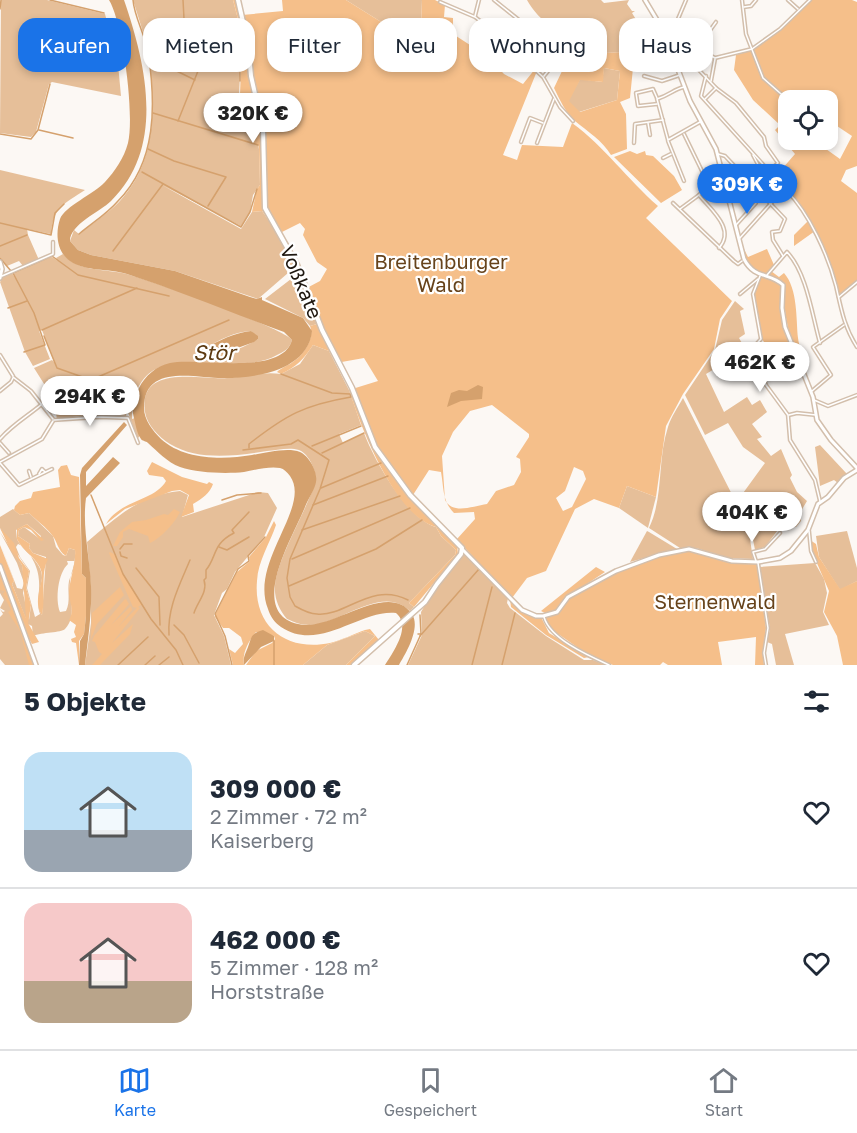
<!DOCTYPE html>
<html lang="de">
<meta charset="utf-8">
<style>
body{margin:0;font-family:"Golos Text",sans-serif;background:#f2f2f3;color:#1f2937;height:100vh;display:flex;flex-direction:column;font-size:22px;white-space:nowrap}
*{box-sizing:border-box;margin:0}
p{font-size:20px;color:#747a83}
.icon{flex:none;width:33px;height:33px;fill:none;stroke:currentColor;stroke-width:2;stroke-linecap:round;stroke-linejoin:round}
.map{position:relative;height:665px;overflow:hidden}
.side{display:flex;flex-direction:column;background:#fff;flex:1}
.side>*{flex:none}
.hud{position:absolute;left:18px;top:18px;width:822px;height:54px;display:flex;gap:12px}
.controls{position:absolute;left:778px;top:90px;display:grid;gap:12px}
.controls a{display:grid;place-items:center;width:60px;height:60px;border-radius:12px;background:#fff;box-shadow:0 3px 9px #0003;font-size:30px}
.price{position:absolute;translate:-50% -51px;padding:0 14px;border-radius:21px;background:#fff;color:#222;font-size:20px;line-height:39px;filter:drop-shadow(0 2px 3px #0008)}
.price::after{content:'';position:absolute;left:50%;top:36px;width:18px;height:14px;margin-left:-9px;background:inherit;clip-path:polygon(0 0,100% 0,50% 100%)}
.price.selected{background:#1a73e8;color:#fff}
ul{padding:0;list-style:none}
li{display:flex;align-items:center;gap:18px;height:150px;padding:0 24px}
li+li{border-top:2px solid #e0e1e3}
li span{display:grid;place-items:center;flex:none;width:168px;height:120px;border-radius:18px;color:#555}
li>.icon{margin-inline-start:auto}
span .icon{width:72px;height:72px;fill:#fffc;stroke-width:1}
li b{font-size:26px}
h2{display:flex;justify-content:space-between;align-items:center;height:72px;padding:0 24px;font-size:26px}
.chip{padding:0 21px;border-radius:18px;background:#fff;box-shadow:0 3px 9px #0003;font-size:21px;line-height:54px}
.chip.selected{background:#1a73e8;color:#fff}
.tab-bar{display:flex;justify-content:space-around;align-items:center;height:84px;border-top:2px solid #e0e1e3;background:#fff;font-size:16px;color:#747a83}
.tab-bar a{display:grid;justify-items:center;gap:3px}
.tab-bar .selected{color:#1a73e8}
.map>svg:first-child{display:block}
</style>
<div class="map">
<svg width="857" height="665" viewBox="0 0 857 665">
<rect width="100%" height="100%" fill="#fcf8f4"/>
<g fill="#e6bf99" fill-rule="evenodd">
<polygon points="1,0 47,0 105,14 118,64 121,96 52,82 49,84 36,132 31,137 0,133"/>
<path d="M 133,0 L 233,0 L 242,35 L 239,95 L 249,117 L 253,144 L 258,145 L 259,149 L 260,185 L 253,195 L 250,212 L 241,226 L 162,185 L 241,229 L 252,212 L 262,211 L 278,234 L 294,264 L 285,268 L 288,273 L 258,299 L 175,271 L 91,255 L 78,250 L 70,241 L 74,230 L 79,234 C 92,224 107,214 119,202 C 157,162 155,109 149,58 L 151,58 Z"/>
<polygon points="346,0 422,0 421,27 404,23 386,25"/>
<path d="M 527,0 L 601,0 L 604,3 L 629,0 L 627,4 L 632,11 L 635,11 L 632,13 L 645,34 L 654,55 L 647,57 L 649,62 L 643,63 L 623,52 L 605,53 L 603,38 L 566,33 L 563,27 C 547,29 534,12 527,0 Z"/>
<polygon points="604,68 620,71 617,100 579,112 568,101 580,79 602,82"/>
<path d="M 0,170 L 85,190 C 64,204 53,207 51,234 L 27,229 L 28,235 L 39,260 L 23,266 L 19,261 L 7,266 L 0,257 Z"/>
<path d="M 63,254 C 77,271 102,269 122,273 C 143,277 284,328 292,340 C 290,348 284,352 277,355 C 227,383 135,326 132,419 L 135,418 L 140,435 L 137,440 L 127,409 L 126,416 L 96,414 L 57,419 L 53,398 L 34,368 L 52,360 L 54,362 L 42,330 L 39,331 L 50,359 L 33,366 L 25,352 L 0,282 L 4,276 L 12,273 L 16,279 L 13,273 L 49,258 L 52,257 L 58,261 L 56,258 ZM 251,331 L 258,339 C 241,349 223,357 205,350 L 205,348 C 221,340 232,332 251,331 Z"/>
<polygon points="291,279 293,284 303,290 317,324 310,326 303,318 265,299"/>
<polygon points="735,301 744,309 740,311 745,334 739,338 746,350 706,374 724,412 747,397 752,405 760,400 767,412 752,424 762,437 757,439 771,456 781,449 792,475 790,478 797,492 807,501 801,511 801,521 796,527 791,522 787,525 784,522 765,547 755,550 750,524 738,500 765,463 743,447 728,423 705,435 685,395 715,350 722,320"/>
<path d="M 313,345 L 329,351 L 349,390 L 361,425 L 339,434 L 343,443 L 364,433 C 374,460 408,520 436,527 L 441,536 L 456,550 L 455,555 L 409,603 L 414,607 L 410,611 C 382,583 340,625 309,625 C 301,625 294,622 287,619 C 279,610 274,598 275,586 C 276,564 299,523 308,501 C 313,489 319,480 313,467 C 311,461 306,453 299,450 C 290,447 276,450 267,451 C 235,456 198,461 170,444 C 159,437 147,425 145,412 C 138,363 201,380 227,378 C 245,377 263,371 281,374 L 300,364 Z"/>
<path d="M 683,398 L 748,526 L 753,559 L 727,558 L 696,548 L 680,548 L 649,528 C 664,497 657,460 668,427 C 671,417 678,407 683,398 Z"/>
<polygon points="820,445 847,474 838,483 834,480 820,486 815,447"/>
<polygon points="627,486 656,497 648,528 619,508"/>
<path d="M 180,491 L 188,495 L 182,517 L 258,492 L 268,493 L 277,508 L 264,537 L 235,572 L 227,589 L 222,593 L 214,615 L 224,636 L 231,665 L 85,665 L 91,623 L 91,588 L 87,542 C 117,517 139,495 180,491 Z"/>
<path d="M 13,509 L 20,515 L 29,513 L 53,536 L 56,547 L 63,555 L 66,556 L 69,548 L 75,550 C 76,566 71,570 70,582 C 68,597 78,616 65,629 C 61,633 42,632 33,636 L 32,626 L 28,624 L 12,584 L 14,581 L 0,543 L 17,588 L 22,589 L 24,583 L 17,563 L 0,532 L 22,565 L 25,585 L 23,593 L 29,620 L 31,605 L 26,588 L 29,571 L 0,528 L 0,517 ZM 27,524 L 41,536 L 40,539 L 24,527 L 19,530 L 18,536 L 30,544 L 29,548 L 33,553 L 46,557 L 42,615 C 35,605 41,589 42,578 C 43,562 22,551 17,539 L 16,530 ZM 18,544 C 30,549 39,569 39,581 C 40,593 36,603 40,614 L 35,617 L 27,588 L 30,571 L 20,557 L 16,547 ZM 67,561 L 75,561 C 75,569 71,574 69,581 C 67,591 71,601 66,611 L 60,612 C 55,599 58,573 68,564 Z"/>
<polygon points="647,531 649,532 677,549 630,562"/>
<polygon points="847,531 857,568 857,581 840,590 819,557 816,536"/>
<polygon points="464,554 480,567 508,598 507,603 510,608 546,636 584,660 593,660 606,665 408,665 422,635 421,612 438,583"/>
<polygon points="815,563 824,579 827,593 823,612 829,625 785,634 794,665 776,665 772,644 767,642 770,629 760,567"/>
<polygon points="0,573 34,665 5,665 0,659 0,617 3,614 0,609 3,612 5,611 0,608 4,600 0,593"/>
<polygon points="365,631 375,636 346,665 303,665 327,645"/>
</g>
<g fill="#f5bf8a" fill-rule="evenodd">
<path d="M 233,0 L 239,0 L 242,15 L 283,11 L 282,0 L 346,0 L 386,25 L 404,23 L 421,27 L 422,0 L 435,0 L 445,5 L 444,17 L 453,18 L 453,34 L 487,56 L 504,74 L 523,84 L 535,69 L 537,71 L 503,155 L 517,160 L 522,145 L 563,147 L 572,123 C 605,147 627,179 658,206 L 646,218 L 732,301 L 720,319 L 714,349 L 683,394 L 666,426 L 656,497 L 627,486 L 619,508 L 594,499 L 575,509 L 546,571 L 527,578 L 512,598 L 463,546 L 440,528 L 457,545 L 458,554 L 414,607 L 409,603 L 455,555 L 456,550 L 441,536 L 436,527 C 395,516 361,428 349,390 L 378,381 L 364,358 L 336,363 L 329,351 L 313,345 C 304,359 296,367 281,374 L 277,372 C 282,367 288,366 294,361 C 304,354 315,337 310,326 L 317,324 L 303,290 L 320,281 L 327,269 L 317,262 L 303,235 L 305,229 L 300,223 L 278,234 L 262,211 L 252,212 L 257,189 L 260,185 L 259,149 L 258,144 L 253,144 L 249,117 L 240,95 L 242,35 ZM 492,405 L 529,434 L 529,437 L 516,457 L 520,459 L 521,472 L 514,485 L 496,491 L 487,504 C 473,506 453,515 445,500 L 442,456 L 453,432 L 470,411 ZM 574,467 L 583,471 L 586,479 L 572,507 L 563,511 L 556,498 L 565,491 ZM 429,470 L 441,472 C 444,488 442,501 454,513 L 474,512 L 475,519 L 457,539 L 439,523 L 413,495 Z"/>
<path d="M 811,0 L 852,0 L 857,2 L 857,166 L 846,170 L 841,181 L 857,193 L 857,282 L 839,297 L 837,284 L 815,231 L 794,246 L 794,235 L 810,219 L 775,177 L 795,154 L 775,130 L 780,125 L 753,100 L 734,70 L 736,55 C 767,45 789,23 811,0 ZM 789,100 L 828,100 L 828,120 L 852,136 L 840,159 L 826,149 L 823,140 L 789,140 Z"/>
<path d="M 579,35 L 603,38 L 605,53 L 623,52 L 634,58 L 630,98 L 620,102 L 626,114 L 627,149 L 611,155 C 602,140 588,132 575,121 C 565,112 560,100 554,88 ZM 604,68 L 620,71 L 617,100 L 580,112 L 569,101 L 580,80 L 603,82 Z"/>
<polygon points="630,151 637,154 645,151 646,155 653,156 674,176 682,190 661,203 614,157"/>
<path d="M 739,239 L 748,257 L 767,249 L 774,265 L 766,275 C 748,269 744,256 739,239 Z"/>
<path d="M 771,271 L 779,277 L 784,273 C 798,289 796,319 798,338 C 799,347 804,357 806,366 L 802,369 C 790,338 783,318 784,284 L 767,276 Z"/>
<path d="M 761,276 L 771,279 L 783,287 C 781,316 786,331 796,357 L 784,372 L 762,339 L 754,294 Z"/>
<path d="M 152,462 L 182,477 L 207,484 L 209,482 L 213,484 C 210,493 202,499 193,504 L 194,512 L 181,517 L 189,495 L 180,490 L 172,491 L 125,509 L 106,524 C 120,500 155,501 166,481 L 163,477 L 149,475 L 147,471 Z"/>
<path d="M 67,465 L 71,475 L 79,477 L 82,574 L 86,578 L 86,616 L 84,634 L 79,641 L 79,665 L 76,643 L 72,642 L 71,639 L 76,637 L 74,632 L 76,625 L 69,620 C 75,610 69,602 69,592 C 70,577 76,565 75,550 L 69,548 L 66,556 C 57,550 58,542 52,535 C 46,527 36,520 29,513 L 20,515 L 14,510 L 15,506 L 20,501 L 31,498 L 33,492 L 60,487 L 58,470 L 61,466 Z"/>
<path d="M 174,509 L 180,512 C 175,523 161,538 150,543 L 148,536 L 129,529 L 123,532 L 123,537 L 117,546 L 113,546 L 120,532 L 132,522 L 146,520 L 164,514 L 168,515 Z"/>
<path d="M 274,521 L 276,525 C 270,543 258,561 257,581 C 253,627 287,652 330,643 C 342,640 354,634 365,630 L 370,629 L 379,640 L 352,665 L 346,665 L 375,636 L 365,631 L 327,645 L 303,665 L 246,665 L 256,651 L 272,643 L 275,639 L 274,636 L 256,632 C 248,642 242,653 244,665 L 233,665 L 229,649 L 235,653 L 243,644 L 241,637 L 229,628 L 223,628 L 215,617 L 216,613 L 237,572 L 250,561 L 249,557 L 266,537 Z"/>
<path d="M 27,524 L 44,540 L 41,541 L 31,530 L 24,527 L 19,530 L 18,536 L 30,544 L 29,548 L 33,553 L 48,559 C 40,574 46,597 42,615 C 34,604 40,590 42,578 C 44,562 22,551 17,539 L 17,529 Z"/>
<polygon points="0,528 14,543 19,558 29,571 26,588 31,605 28,623 39,642 32,644 21,625 0,572 0,545 14,581 12,584 26,618 22,565 10,549"/>
<polygon points="810,540 816,544 819,557 840,589 857,581 857,665 843,665 837,636 824,612 829,591 813,554"/>
<path d="M 690,551 L 726,562 L 757,563 L 766,628 L 763,652 L 764,665 L 755,665 L 756,637 L 718,642 L 722,665 L 668,665 L 663,662 L 660,665 L 613,665 L 590,656 L 548,627 L 546,617 C 561,614 565,600 578,592 C 613,572 650,555 690,551 Z"/>
<polygon points="110,552 116,555 122,572 142,604 138,607 140,608 112,643 133,624 130,634 100,665 92,665 102,654 99,652 95,642 92,641 94,636 124,600 126,599 129,604 111,625 131,606 132,610 118,627 137,608 133,607 109,553"/>
<polygon points="596,567 605,572 567,597 557,609 547,614 541,611"/>
<polygon points="0,574 34,665 29,665 20,631 8,612 11,610 3,594 5,591 0,590"/>
<polygon points="120,587 124,595 97,624 91,639 92,613"/>
<polygon points="510,600 524,613 542,619 549,633 589,657 584,658 546,635 511,607"/>
</g>
<g fill="#d5a16d">
<path d="M 109,0 L 124,0 C 146,64 166,147 111,201 C 100,212 70,224 70,241 L 78,250 L 91,255 L 175,271 L 250,297 L 257,299 L 262,297 L 262,300 L 303,318 L 312,331 C 308,370 257,378 225,378 C 198,379 144,362 144,408 C 144,420 153,431 161,439 C 184,460 223,460 252,455 C 266,453 287,447 300,452 C 309,456 318,472 316,482 C 315,489 308,499 305,507 C 294,535 246,612 298,624 C 331,633 387,579 412,614 C 421,628 406,653 399,665 L 385,665 C 393,652 412,626 396,613 C 360,609 320,653 281,627 C 275,623 270,616 268,609 C 249,562 312,507 290,476 C 287,472 284,469 280,468 C 269,466 255,470 244,472 C 226,474 198,473 180,467 C 167,462 158,452 148,443 C 146,441 142,441 141,439 C 137,434 135,422 134,418 C 131,408 133,397 139,388 C 145,376 156,366 170,363 C 197,357 282,377 292,340 L 284,332 C 232,313 180,291 127,274 C 108,268 86,272 70,261 C 57,252 55,234 60,219 C 65,206 94,194 105,182 C 115,171 124,158 128,143 C 135,113 122,20 109,0 Z"/>
<path d="M 251,331 L 258,336 L 258,339 L 254,342 L 221,354 L 205,350 L 205,348 C 221,340 233,333 251,331 Z"/>
<polygon points="478,385 483,387 482,399 461,401 447,407 451,393 459,390 467,391"/>
<path d="M 124,422 L 127,425 L 86,472 L 86,486 L 113,457 L 120,463 L 86,498 C 82,527 90,558 91,586 C 92,613 88,639 85,665 L 79,665 L 80,641 L 84,634 L 86,616 L 86,578 L 82,574 L 80,475 L 82,468 Z"/>
<path d="M 263,630 L 274,636 L 274,641 L 261,647 L 244,665 C 243,657 245,655 248,647 C 252,637 250,634 263,630 Z"/>
</g>
<g fill="none" stroke-linecap="round" stroke-linejoin="round">
<g stroke="#d5a16d" stroke-width="1.5">
<polyline points="50,0 104,13"/>
<polyline points="183,0 186,56 198,65"/>
<polyline points="0,9 1,0"/>
<polyline points="186,38 232,38"/>
<polyline points="148,57 195,80"/>
<polyline points="153,113 258,145"/>
<polyline points="178,121 202,61 240,69 240,81"/>
<polyline points="39,130 73,138"/>
<polyline points="0,134 31,139 38,130 50,84"/>
<polyline points="148,149 174,161 226,177 208,206"/>
<polyline points="142,172 241,227 250,212 257,189"/>
<polyline points="0,223 51,235 55,213 64,204"/>
<path d="M 79,234 C 92,223 107,214 118,201 C 157,162 156,104 148,52 C 145,35 134,16 133,0"/>
<polyline points="0,246 27,235"/>
<polyline points="113,251 163,184"/>
<polyline points="0,258 11,271"/>
<polyline points="15,272 52,256 78,275 169,296"/>
<polyline points="13,273 34,313 45,345 24,352"/>
<polyline points="8,308 27,301"/>
<polyline points="42,330 137,288"/>
<polyline points="44,336 57,368 91,380 229,320"/>
<polyline points="312,446 361,426"/>
<path d="M 249,448 L 249,444 C 286,415 304,405 351,397 L 350,394 L 332,393 L 281,374"/>
<path d="M 243,450 L 291,444 L 298,440 L 329,460 L 320,489 L 290,559 L 287,578 L 290,597 L 295,606 C 302,610 309,614 317,614 C 346,617 371,581 408,600"/>
<polyline points="322,453 364,433"/>
<polyline points="321,488 381,463"/>
<polyline points="91,495 123,574 151,619 176,650 183,665"/>
<polyline points="222,500 237,495 261,493"/>
<polyline points="313,505 388,476"/>
<polyline points="302,530 400,496"/>
<polyline points="219,547 227,550 249,537"/>
<polyline points="120,549 124,544 132,544"/>
<polyline points="120,552 121,556 127,558"/>
<polyline points="292,559 410,508"/>
<polyline points="136,568 159,597 160,625"/>
<polyline points="289,586 376,549 422,520"/>
<path d="M 194,613 C 198,601 208,592 204,580 L 206,578 L 206,570 C 217,557 212,544 234,533 L 232,530 L 249,512"/>
<polyline points="174,625 184,635 199,663"/>
<polyline points="418,634 421,634 420,615"/>
<path d="M 169,635 C 167,608 180,584 190,560"/>
<polyline points="420,636 479,569"/>
<polyline points="274,641 274,665"/>
<polyline points="118,665 148,637"/>
<polyline points="145,665 155,656"/>
<polyline points="159,665 169,657"/>
<polyline points="232,665 225,636 215,614 238,569 249,561 248,556 265,537"/>
<polyline points="407,665 421,634"/>
<polyline points="472,665 492,587"/>
<polyline points="502,665 515,613"/>
</g>
<g stroke="#d3bfac" stroke-width="4.5">
<g id="minor">
<polyline points="494,0 544,40"/>
<polyline points="742,0 746,34 763,78 789,101"/>
<polyline points="788,0 798,9"/>
<polyline points="440,2 475,17 496,33 543,77 560,107 573,121"/>
<polyline points="744,7 751,6 756,0"/>
<polyline points="475,16 479,0"/>
<polyline points="664,30 715,58 752,49 780,29 810,0"/>
<polyline points="672,33 686,0"/>
<polyline points="698,47 716,22"/>
<polyline points="517,51 529,29"/>
<polyline points="674,57 698,69 716,88 736,103 764,137 766,146 778,163 769,171"/>
<polyline points="544,76 548,71 554,54 558,53 565,37"/>
<polyline points="644,76 662,81 680,75"/>
<polyline points="706,76 701,96 769,171 752,183"/>
<polyline points="711,81 715,59"/>
<path d="M 684,87 C 674,89 670,95 657,99 L 668,140 L 700,122"/>
<polyline points="657,98 653,89 636,93 638,106 657,104"/>
<polyline points="705,99 716,88"/>
<polyline points="648,123 650,135"/>
<polyline points="684,134 702,171"/>
<polyline points="668,141 684,181"/>
<polyline points="521,142 530,118 543,123"/>
<polyline points="537,143 554,99"/>
<polyline points="634,143 635,124 663,120"/>
<polyline points="718,154 725,156 785,219 780,231 772,232 773,240 783,256"/>
<polyline points="753,155 763,174"/>
<polyline points="663,158 671,154"/>
<polyline points="725,179 731,177 756,203 736,225"/>
<polyline points="699,195 704,190"/>
<polyline points="673,203 734,261 738,264 742,261"/>
<path d="M 680,209 L 699,195 C 711,210 736,229 719,248"/>
<path d="M 739,239 L 782,191 L 787,191 C 809,213 828,255 836,286 C 841,308 844,327 857,347"/>
<path d="M 767,275 L 787,252 C 807,273 812,315 820,343"/>
<polyline points="2,276 53,254 53,242"/>
<polyline points="760,276 753,294 761,339 751,350 766,385 788,415 790,440 815,480 820,501"/>
<polyline points="740,294 758,279"/>
<polyline points="839,297 857,282"/>
<polyline points="0,355 13,376"/>
<polyline points="13,377 31,391 53,419"/>
<polyline points="0,391 11,382 13,378"/>
<polyline points="812,391 831,375 813,347 844,325"/>
<polyline points="814,400 828,406 857,395"/>
<polyline points="789,415 797,413 816,415"/>
<polyline points="54,420 99,417 128,418 138,443"/>
<path d="M 0,439 C 13,424 28,416 42,404"/>
<polyline points="0,443 9,453"/>
<polyline points="0,462 42,439 53,421"/>
<polyline points="0,463 19,485 52,469"/>
<polyline points="29,471 31,477"/>
<polyline points="39,474 42,469 45,472"/>
<polyline points="809,531 811,551 816,562"/>
<polyline points="756,561 753,552 765,549 780,533"/>
<polyline points="758,563 768,628 764,653 766,665"/>
<path d="M 544,617 C 550,639 589,656 609,665"/>
</g>
</g>
<g stroke="#d3bfac" stroke-width="6">
<g id="tertiary">
<path d="M 645,0 L 663,30 L 690,101 L 716,149 L 744,259 C 755,280 770,272 783,285 L 782,308 L 785,327 L 813,397 L 817,420 L 831,440 L 857,468"/>
<polyline points="0,262 2,269 0,278"/>
<polyline points="462,549 522,610 536,616 543,616 557,612 568,597 616,571 659,555 689,549 732,561 758,562 780,558 791,551 808,530 818,504 828,497 844,478 857,470"/>
<polyline points="0,566 36,665"/>
</g>
</g>
<g stroke="#d3bfac" stroke-width="7">
<polyline id="secondary" points="238,0 248,44 251,76 263,129 265,208 297,265 322,330 352,388 375,447 410,495 462,548 461,554 437,584 425,602 354,665"/>
</g>
<use href="#minor" stroke="#fff" stroke-width="1.5"/>
<use href="#tertiary" stroke="#fff" stroke-width="3"/>
<use href="#secondary" stroke="#fff" stroke-width="4"/>
</g>
<g text-anchor="middle" stroke-width="4.5" stroke-linejoin="round" paint-order="stroke">
<g font-size="20" fill="#67431b" stroke="#fff">
<text x="441" y="269">Breitenburger<tspan x="441" dy="23">Wald</tspan></text>
<text x="715" y="609">Sternenwald</text>
</g>
<g font-size="20" fill="#1e1710" stroke="#fff">
<text transform="translate(301 282) rotate(67)" y="7">Voßkate</text>
</g>
<g font-size="21" font-style="italic" fill="#5d3a11" stroke="#fff">
<text x="214" y="360">Stör</text>
</g>
</g>
</svg>
<div class="controls">
<a><svg class="icon" aria-label="locate" viewBox="0 0 24 24"><circle cx="12" cy="12" r="6"/><path d="M12 2v4M12 18v4M2 12h4M18 12h4"/></svg></a>
</div>
<b class="price" style="left:253px;top:144px">320K €</b>
<b class="price selected" style="left:747px;top:215px">309K €</b>
<b class="price" style="left:760px;top:393px">462K €</b>
<b class="price" style="left:90px;top:427px">294K €</b>
<b class="price" style="left:752px;top:543px">404K €</b>
<div class="hud">
<a class="chip selected">Kaufen</a>
<a class="chip">Mieten</a>
<a class="chip">Filter</a>
<a class="chip">Neu</a>
<a class="chip">Wohnung</a>
<a class="chip">Haus</a>
</div>
</div>
<section class="side">
<h2>5 Objekte<svg class="icon" aria-label="filters" viewBox="0 0 24 24"><path d="M4 7h16M4 17h16"/><circle cx="9" cy="7" r="2"/><circle cx="15" cy="17" r="2"/></svg></h2>
<ul>
<li><span style="background:linear-gradient(#bfe0f5 65%,#9aa5b1 0)"><svg class="icon" aria-label="home" viewBox="0 0 24 24"><path d="M3 11l9-7 9 7M6 9v11h12V9"/></svg></span><div><b>309 000 €</b><p>2 Zimmer · 72 m²</p><p>Kaiserberg</p></div><svg class="icon" aria-label="heart" viewBox="0 0 24 24"><path d="M12 20l-8-8c-3-5 5-10 8-4 3-6 11-1 8 4z"/></svg></li>
<li><span style="background:linear-gradient(#f6c9c9 65%,#b9a48a 0)"><svg class="icon" aria-label="home" viewBox="0 0 24 24"><path d="M3 11l9-7 9 7M6 9v11h12V9"/></svg></span><div><b>462 000 €</b><p>5 Zimmer · 128 m²</p><p>Horststraße</p></div><svg class="icon" aria-label="heart" viewBox="0 0 24 24"><path d="M12 20l-8-8c-3-5 5-10 8-4 3-6 11-1 8 4z"/></svg></li>
</ul>
</section>
<nav class="tab-bar">
<a class="selected"><svg class="icon" aria-label="map" viewBox="0 0 24 24"><path d="M3 6l6-2 6 2 6-2v14l-6 2-6-2-6 2zM9 4v14M15 6v14"/></svg>Karte</a>
<a><svg class="icon" aria-label="saved" viewBox="0 0 24 24"><path d="M7 4h10v16l-5-4-5 4z"/></svg>Gespeichert</a>
<a><svg class="icon" aria-label="home" viewBox="0 0 24 24"><path d="M3 11l9-7 9 7M6 9v11h12V9"/></svg>Start</a>
</nav>
